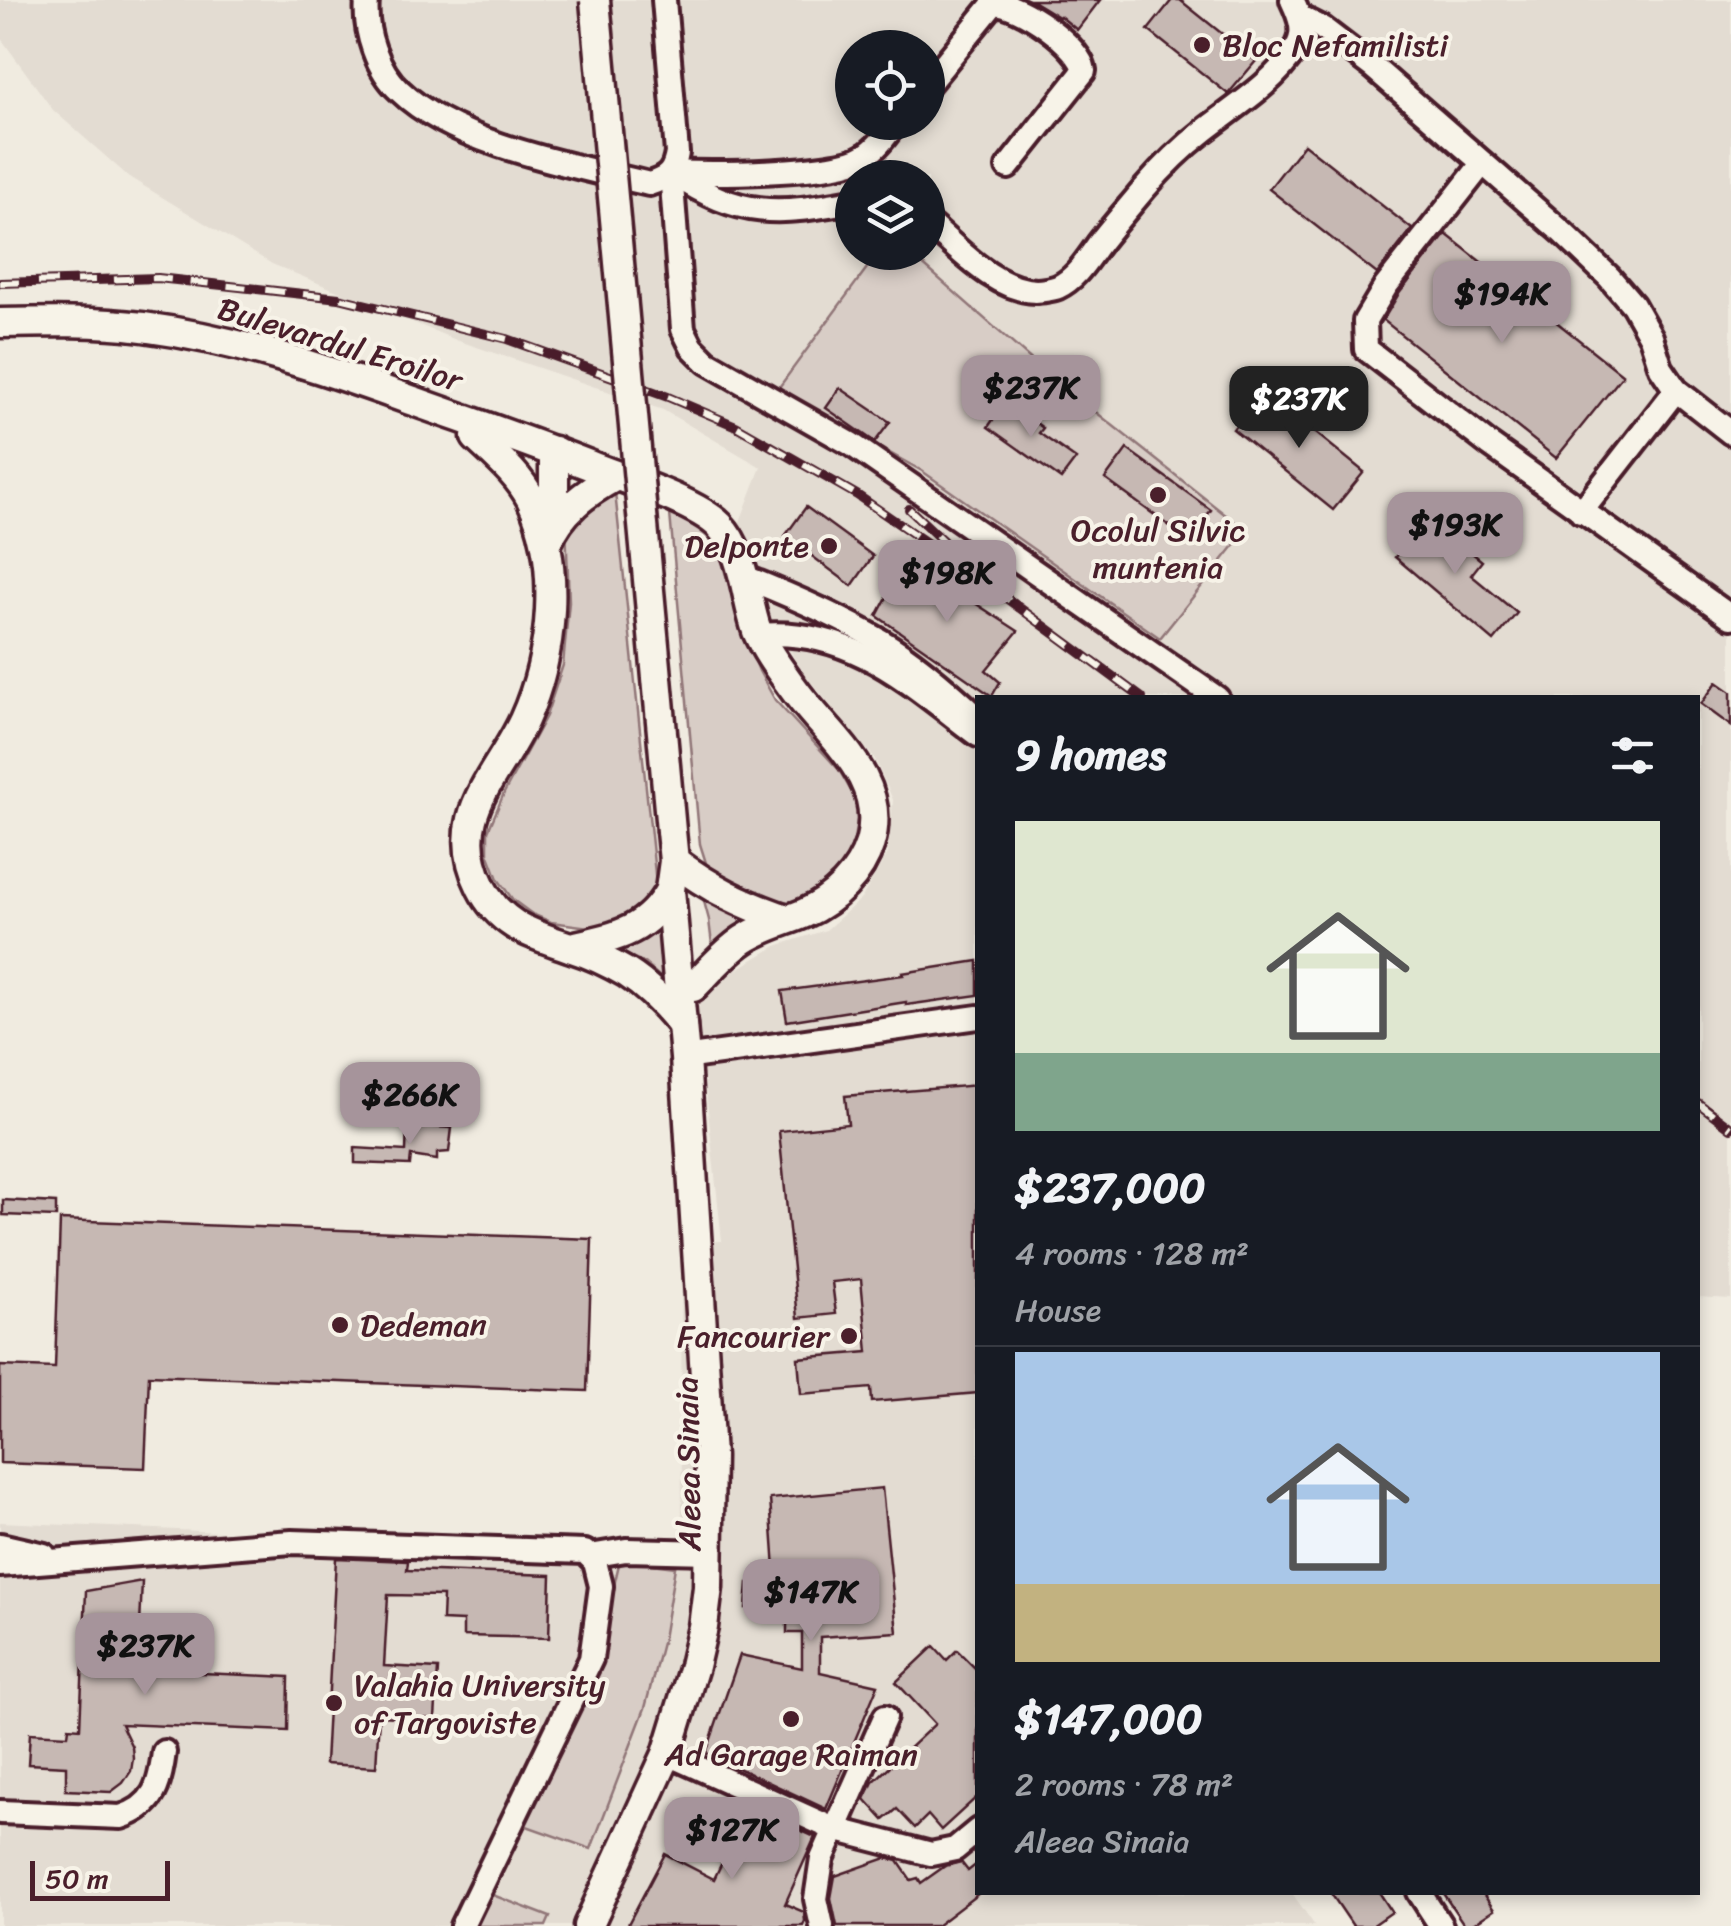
<!DOCTYPE html>
<meta charset="utf-8">
<style>
body{margin:0;font-family:Sriracha,sans-serif;background:#20242c;color:#f1f3f6;height:100vh;display:flex;flex-direction:column;font-size:38px;white-space:nowrap}
*{box-sizing:border-box;margin:0}
p{font-size:32px;color:#9ea1a6}
.icon{flex:none;width:55px;height:55px;fill:none;stroke:currentColor;stroke-width:2;stroke-linecap:round;stroke-linejoin:round}
.map{position:relative;flex:1;overflow:hidden}
.side{position:absolute;left:975px;top:695px;width:725px;height:1200px;display:flex;flex-direction:column;background:#171b24;border-radius:0px;box-shadow:0 5px 15px #0003}
.side>*{flex:none}
.controls{position:absolute;left:835px;top:30px;display:grid;gap:20px}
.controls a{display:grid;place-items:center;width:110px;height:110px;border-radius:50%;background:#171b24;box-shadow:0 5px 15px #0003;font-size:50px}
.scale{position:absolute;left:30px;bottom:25px;width:140px;box-sizing:border-box;padding-left:10px;border:5px solid #4a1f2b;border-top:0;font-size:28px;line-height:35px;white-space:nowrap;color:#4a1f2b;-webkit-text-stroke:8px #f7f3e8;paint-order:stroke}
.price{position:absolute;translate:-50% -85px;padding:0 22px;border-radius:20px;background:#a6949b;color:#111;font-size:32px;line-height:65px;filter:drop-shadow(0 2px 5px #0008)}
.price::after{content:'';position:absolute;left:50%;top:60px;width:30px;height:22px;margin-left:-15px;background:inherit;clip-path:polygon(0 0,100% 0,50% 100%)}
.price.on{background:#222;color:#fff}
ul{padding:0;list-style:none}
li{display:grid;align-content:center;gap:20px;height:530px;padding:0 40px}
li+li{border-top:2px solid #363941}
li span{display:grid;place-items:center;height:310px;border-radius:0px;color:#555}
li>.icon{margin-inline-start:auto}
span .icon{width:180px;height:180px;fill:#fffc;stroke-width:1}
li b{font-size:42px}
h2{display:flex;justify-content:space-between;align-items:center;height:120px;padding:0 40px;font-size:42px}
.map>svg:first-child{display:block}
</style>
<div class="map">
<svg width="1731" height="1926" viewBox="0 0 1731 1926">
<rect width="100%" height="100%" fill="#f0ebe0"/>
<filter id="ink" filterUnits="userSpaceOnUse"><feTurbulence type="fractalNoise" baseFrequency=".01" numOctaves="2"/><feDisplacementMap in="SourceGraphic" scale="20" xChannelSelector="R" yChannelSelector="G"/><feConvolveMatrix kernelMatrix="1 2 1 2 8 2 1 2 1" color-interpolation-filters="sRGB"/></filter>
<g filter="url(#ink)">
<path fill="#e3dcd2" fill-rule="evenodd" d="M 0,0 L 1731,0 L 1731,1299 L 1698,1297 L 1698,698 L 978,698 L 978,1892 L 1292,1893 L 1315,1926 L 0,1926 L 0,1522 L 222,1532 L 682,1546 L 681,1243 L 722,1241 L 697,1008 L 709,990 L 724,977 L 776,946 L 826,930 L 861,899 L 888,853 L 893,800 L 875,759 L 802,671 L 769,615 L 757,562 L 738,527 L 761,467 L 663,410 L 456,340 L 272,264 L 129,177 L 53,110 L 0,37 ZM 852,48 L 928,48 L 928,122 L 852,122 ZM 852,178 L 928,178 L 928,252 L 852,252 Z"/>
<g fill="#d8cdc6" stroke="#917678" stroke-width="2.5">
<polygon points="878,253 910,253 1044,371 1246,531 1160,638 922,471 777,390"/>
<polygon points="615,492 656,883 651,903 639,915 597,928 551,922 532,914 513,900 498,879 488,853 488,831 504,793 546,716 563,665 569,602 566,526 578,506"/>
<polygon points="670,514 681,515 706,531 720,555 740,623 759,671 775,700 839,770 855,798 857,819 854,840 845,863 824,888 791,902 756,897 722,880 706,863 700,844"/>
<polygon points="702,894 761,921 713,953 709,920"/>
<polygon points="659,924 667,983 643,962 613,949"/>
<polygon points="620,1560 675,1567 663,1639 645,1708 591,1849 521,1824 599,1649"/>
<polygon points="485,1892 550,1917 546,1926 468,1926"/>
</g>
<g fill="#c6b8b3" stroke="#4a1f2b" stroke-width="2.5">
<polygon points="1031,0 1100,0 1077,30 1060,16 1059,17"/>
<polygon points="1172,0 1180,0 1256,61 1228,94 1148,30"/>
<polygon points="1304,144 1412,229 1377,274 1269,189"/>
<polygon points="1446,234 1623,375 1556,458 1383,320 1398,295"/>
<polygon points="840,388 890,422 875,442 826,408"/>
<polygon points="1264,391 1364,472 1333,510 1233,429"/>
<polygon points="1006,401 1043,428 1039,433 1076,459 1061,479 988,427"/>
<polygon points="1127,449 1211,510 1189,540 1105,479"/>
<polygon points="806,507 873,556 852,586 785,536"/>
<polygon points="1428,517 1482,561 1471,575 1517,613 1494,641 1395,557"/>
<polygon points="907,559 1018,631 986,670 1000,682 992,696 877,616"/>
<polygon points="1717,682 1731,692 1731,726 1701,704"/>
<polygon points="978,961 978,995 906,1005 906,1002 787,1021 782,991 903,975 902,973"/>
<polygon points="978,1085 978,1393 872,1402 871,1388 801,1394 798,1358 868,1352 861,1279 832,1282 836,1314 798,1318 779,1131 848,1124 845,1096"/>
<polygon points="407,1125 452,1128 449,1152 437,1153 437,1160 411,1156 410,1165 355,1163 355,1148 406,1151"/>
<polygon points="3,1200 56,1203 56,1217 3,1215"/>
<polygon points="60,1220 592,1239 587,1391 149,1375 145,1468 0,1463 0,1366 55,1368"/>
<polygon points="882,1488 897,1632 820,1637 820,1672 878,1685 826,1809 706,1753 740,1655 802,1668 802,1633 787,1633 787,1606 746,1608 748,1583 776,1583 770,1499"/>
<polygon points="336,1558 408,1561 407,1570 551,1575 549,1638 463,1636 463,1621 442,1620 443,1596 388,1595 384,1666 438,1669 435,1719 379,1716 376,1767 325,1764"/>
<polygon points="142,1581 138,1670 289,1677 288,1731 121,1724 132,1747 133,1758 131,1771 123,1783 111,1792 66,1790 66,1766 28,1764 30,1733 68,1735 69,1727 80,1728 86,1591"/>
<polygon points="934,1646 947,1660 957,1650 978,1671 978,1796 941,1830 928,1815 915,1828 897,1809 884,1820 865,1799 873,1782 935,1724 896,1682"/>
<polygon points="749,1807 815,1837 785,1904 804,1912 805,1921 803,1926 627,1926 665,1854 714,1879"/>
<polygon points="886,1858 898,1861 911,1880 918,1878 921,1883 945,1866 961,1862 968,1871 978,1863 978,1894 936,1926 837,1926 831,1898 835,1876"/>
<polygon points="1330,1892 1379,1892 1392,1912 1372,1926 1353,1926"/>
<polygon points="1442,1892 1482,1892 1494,1910 1470,1926 1465,1926"/>
</g>
<g fill="none" stroke-linecap="round" stroke-linejoin="round">
<g stroke="#4a1f2b" stroke-width="30">
<g id="minor">
<path d="M 367,0 C 364,31 377,70 400,91 C 456,145 575,166 649,184 C 668,178 674,172 677,153 L 664,0"/>
<polyline points="1300,17 1322,28 1373,67 1563,233 1609,277 1633,305 1651,337 1661,368 1676,390 1731,433"/>
<path d="M 928,84 L 994,3 C 1019,3 1081,46 1084,71 L 1008,167"/>
<polyline points="1482,164 1386,286 1365,321 1366,349 1490,445 1731,617"/>
<polyline points="671,172 683,329 692,347 707,362 851,444 1217,698"/>
<path d="M 671,172 C 707,174 837,174 864,156 C 877,149 887,134 896,122"/>
<path d="M 674,174 C 740,218 777,215 852,201"/>
<path d="M 928,223 C 958,248 994,290 1036,291 C 1041,291 1053,289 1058,287 C 1077,278 1088,258 1100,242 C 1114,224 1129,207 1144,189 C 1162,168 1182,148 1204,131 C 1237,105 1272,85 1295,50 C 1307,34 1300,17 1292,0"/>
<polyline points="1581,512 1676,390"/>
<path d="M 742,576 C 790,595 837,615 881,641 C 916,662 948,690 978,718"/>
<path d="M 759,635 C 851,627 909,683 978,735"/>
<polyline points="698,1056 978,1017"/>
<polyline points="0,1545 44,1555"/>
<polyline points="590,1556 626,1550 710,1552"/>
<polyline points="0,1565 292,1542 585,1552 595,1562 601,1586 591,1659 462,1926"/>
<polyline points="681,1760 834,1829 931,1854 955,1849 978,1830"/>
<path d="M 0,1812 L 121,1817 C 155,1806 160,1784 164,1752"/>
<polyline points="1419,1892 1441,1926"/>
<polyline points="822,1926 816,1899 822,1859 885,1717"/>
</g>
</g>
<g stroke="#4a1f2b" stroke-width="35">
<g id="major">
<path d="M 0,323 C 48,322 96,321 143,327 C 234,339 319,367 405,398 C 466,420 528,441 589,465 C 623,479 694,501 719,525 C 745,552 745,597 757,631 C 766,652 780,670 793,688 C 826,735 889,777 870,843 C 860,875 834,900 805,913 C 784,922 762,927 743,940 C 724,953 709,971 693,987"/>
<path d="M 476,437 C 496,456 518,474 531,499 C 562,564 553,656 524,720 C 497,778 446,817 481,887 C 501,927 533,934 572,948 C 591,954 610,963 627,973 C 649,987 666,1005 682,1025"/>
<polyline points="554,451 554,526"/>
<path d="M 547,543 C 561,510 585,493 616,476"/>
<path d="M 674,861 C 711,889 743,904 786,919"/>
<path d="M 571,947 C 615,937 647,932 670,890"/>
<polyline points="588,1926 667,1754 694,1666 703,1627 708,1587 710,1456 685,1058 670,890 674,861 671,831"/>
</g>
</g>
<use href="#minor" stroke="#f7f3e8" stroke-width="22"/>
<use href="#major" stroke="#f7f3e8" stroke-width="28"/>
<g stroke="#4a1f2b" stroke-width="10">
<g id="rail">
<polyline points="0,283 158,278 339,298 507,339 668,397 736,426 857,495 998,592 1142,698"/>
<polyline points="909,509 943,541"/>
<polyline points="1698,1103 1731,1128"/>
</g>
</g>
<use href="#rail" stroke="#f7f3e8" stroke-width="6" stroke-dasharray="19" stroke-linecap="butt"/>
<g stroke="#4a1f2b" stroke-width="35" stroke-linecap="butt">
<polyline id="major-bridge" points="595,0 671,831"/>
</g>
<use href="#major-bridge" stroke="#f7f3e8" stroke-width="28"/>
</g>
</g>
<g fill="#4a1f2b" stroke="#f7f3e8" stroke-width="4">
<circle cx="1202" cy="45" r="10"/>
<circle cx="1158" cy="495" r="10"/>
<circle cx="829" cy="546" r="10"/>
<circle cx="340" cy="1325" r="10"/>
<circle cx="849" cy="1336" r="10"/>
<circle cx="334" cy="1703" r="10"/>
<circle cx="791" cy="1719" r="10"/>
</g>
<g text-anchor="middle" stroke-width="8" stroke-linejoin="round" paint-order="stroke">
<g font-size="32" fill="#4a1f2b" stroke="#f7f3e8" text-anchor="start">
<text x="1222" y="56">Bloc Nefamilisti</text>
<text x="1158" y="541" text-anchor="middle">Ocolul Silvic<tspan x="1158" dy="37">muntenia</tspan></text>
<text x="809" y="557" text-anchor="end">Delponte</text>
<text x="360" y="1336">Dedeman</text>
<text x="829" y="1347" text-anchor="end">Fancourier</text>
<text x="354" y="1696">Valahia University<tspan x="354" dy="37">of Targoviste</tspan></text>
<text x="791" y="1765" text-anchor="middle">Ad Garage Raiman</text>
</g>
<g font-size="32" fill="#4a1f2b" stroke="#f7f3e8">
<text transform="translate(340 344) rotate(17)" y="11">Bulevardul Eroilor</text>
<text transform="translate(688 1464) rotate(-91)" y="11">Aleea Sinaia</text>
</g>
</g>
</svg>
<div class="controls">
<a><svg class="icon" aria-label="locate" viewBox="0 0 24 24"><circle cx="12" cy="12" r="6"/><path d="M12 2v4M12 18v4M2 12h4M18 12h4"/></svg></a>
<a><svg class="icon" aria-label="layers" viewBox="0 0 24 24"><path d="M12 4l9 5-9 5-9-5zM3 14l9 5 9-5"/></svg></a>
</div>
<div class="scale">50 m</div>
<b class="price" style="left:1502px;top:346px">$194K</b>
<b class="price" style="left:1031px;top:440px">$237K</b>
<b class="price on" style="left:1299px;top:451px">$237K</b>
<b class="price" style="left:1455px;top:577px">$193K</b>
<b class="price" style="left:947px;top:625px">$198K</b>
<b class="price" style="left:410px;top:1147px">$266K</b>
<b class="price" style="left:811px;top:1644px">$147K</b>
<b class="price" style="left:145px;top:1698px">$237K</b>
<b class="price" style="left:732px;top:1882px">$127K</b>
<section class="side">
<h2>9 homes<svg class="icon" aria-label="filters" viewBox="0 0 24 24"><path d="M4 7h16M4 17h16"/><circle cx="9" cy="7" r="2"/><circle cx="15" cy="17" r="2"/></svg></h2>
<ul>
<li><span style="background:linear-gradient(#dfe7d0 75%,#7fa58c 0)"><svg class="icon" aria-label="home" viewBox="0 0 24 24"><path d="M3 11l9-7 9 7M6 9v11h12V9"/></svg></span><div><b>$237,000</b><p>4 rooms · 128 m²</p><p>House</p></div></li>
<li><span style="background:linear-gradient(#a9c7e8 75%,#c2b280 0)"><svg class="icon" aria-label="home" viewBox="0 0 24 24"><path d="M3 11l9-7 9 7M6 9v11h12V9"/></svg></span><div><b>$147,000</b><p>2 rooms · 78 m²</p><p>Aleea Sinaia</p></div></li>
</ul>
</section>
</div>
